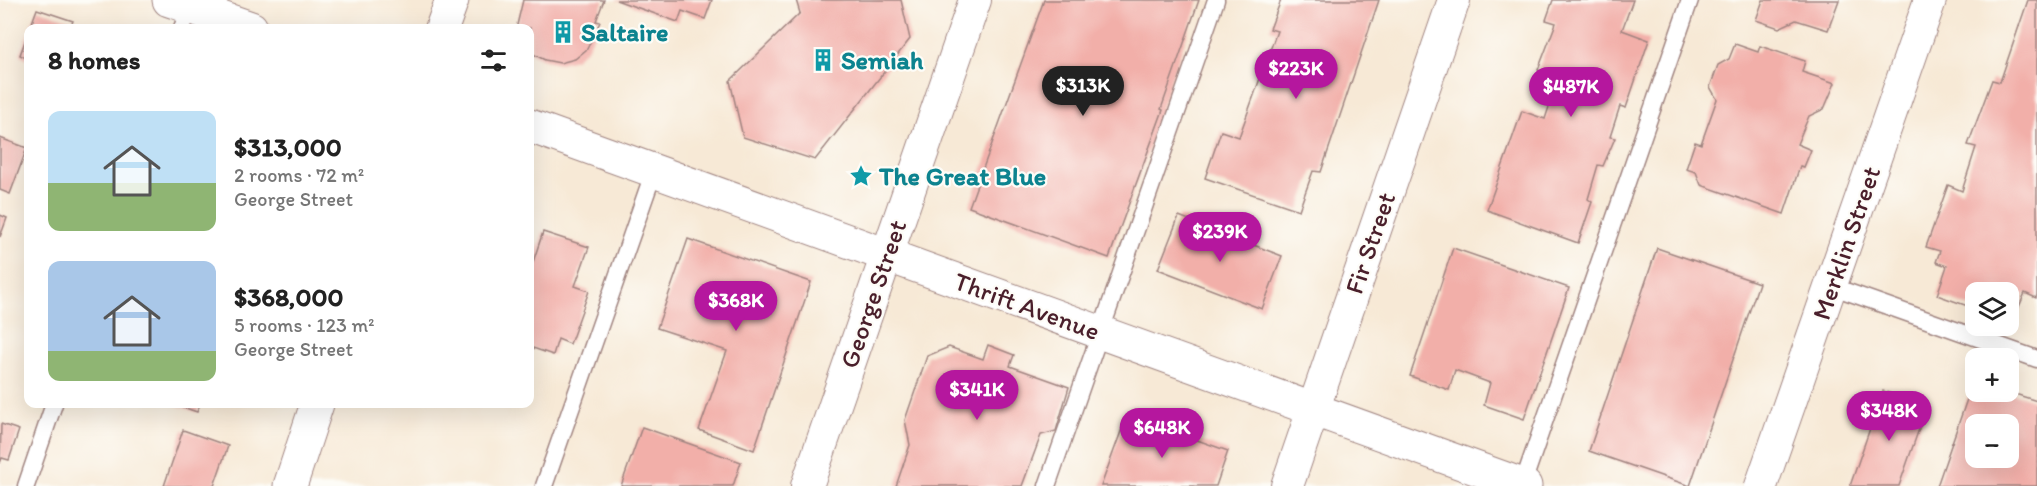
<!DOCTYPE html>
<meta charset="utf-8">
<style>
body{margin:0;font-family:Itim,sans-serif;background:#f2f2f2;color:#222;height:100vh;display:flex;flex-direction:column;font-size:22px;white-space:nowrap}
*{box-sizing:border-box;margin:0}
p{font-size:20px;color:#767676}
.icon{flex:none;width:33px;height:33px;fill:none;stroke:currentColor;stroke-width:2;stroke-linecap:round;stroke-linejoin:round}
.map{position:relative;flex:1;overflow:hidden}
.drawer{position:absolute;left:24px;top:24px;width:510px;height:384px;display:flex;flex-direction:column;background:#fff;border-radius:12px;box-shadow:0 6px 24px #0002}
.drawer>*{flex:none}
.controls{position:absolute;left:1965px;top:282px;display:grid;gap:12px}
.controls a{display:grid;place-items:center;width:54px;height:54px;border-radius:12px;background:#fff;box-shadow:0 6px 24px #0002;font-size:30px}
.price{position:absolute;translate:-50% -51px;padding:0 14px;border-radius:21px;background:#b5179e;color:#fff;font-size:20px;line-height:39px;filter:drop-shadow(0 2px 3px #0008)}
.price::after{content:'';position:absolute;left:50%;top:36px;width:18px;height:14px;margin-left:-9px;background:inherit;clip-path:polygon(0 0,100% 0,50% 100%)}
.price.current{background:#222;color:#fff}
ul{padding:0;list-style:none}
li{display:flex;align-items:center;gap:18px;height:150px;padding:0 24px}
li span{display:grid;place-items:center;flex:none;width:168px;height:120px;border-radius:12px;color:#555}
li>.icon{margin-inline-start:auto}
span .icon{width:72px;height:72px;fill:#fffc;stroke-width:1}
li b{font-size:26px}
h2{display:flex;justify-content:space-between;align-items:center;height:72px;padding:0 24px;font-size:26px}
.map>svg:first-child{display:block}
</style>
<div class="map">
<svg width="2037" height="486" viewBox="0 0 2037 486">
<rect width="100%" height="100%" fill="#fdfcf7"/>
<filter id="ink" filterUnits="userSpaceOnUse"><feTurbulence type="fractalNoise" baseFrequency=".0167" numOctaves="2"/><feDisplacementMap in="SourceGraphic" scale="12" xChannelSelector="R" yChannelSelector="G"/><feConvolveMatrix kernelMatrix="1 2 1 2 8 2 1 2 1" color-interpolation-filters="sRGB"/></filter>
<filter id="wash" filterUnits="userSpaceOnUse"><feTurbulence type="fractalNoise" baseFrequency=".008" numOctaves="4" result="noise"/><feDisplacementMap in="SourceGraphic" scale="24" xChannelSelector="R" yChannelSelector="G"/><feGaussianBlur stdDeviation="1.35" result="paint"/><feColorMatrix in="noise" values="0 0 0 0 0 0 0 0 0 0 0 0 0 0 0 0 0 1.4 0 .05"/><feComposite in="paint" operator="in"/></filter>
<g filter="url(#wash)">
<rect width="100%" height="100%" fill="#f7e9d6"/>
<g id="blocks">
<g fill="#f2afa9" fill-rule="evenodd">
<polygon points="523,0 604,0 596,21 600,22 587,49 575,59 560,63 545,60 531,53 530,28 518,28 517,25"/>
<polygon points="616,0 712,0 705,19 682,11 678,22"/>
<polygon points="796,0 901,0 910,39 815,160 743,137 730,81 800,13"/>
<polygon points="1044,0 1199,0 1161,109 1163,110 1109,258 969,207"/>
<polygon points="1281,0 1379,0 1321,172 1313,171 1299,210 1205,178 1221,131 1239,137 1277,31 1270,29"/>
<polygon points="1553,0 1633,0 1622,30 1649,40 1626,108 1620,106 1610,137 1615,138 1603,166 1598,165 1588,199 1592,202 1578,243 1487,210 1522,111 1545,119 1558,80 1538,70 1556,23 1546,20"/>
<polygon points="1763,0 1839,0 1828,30 1796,20 1779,28 1756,20"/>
<polygon points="2028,0 2037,0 2037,295 2036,298 2025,293 2012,323 2008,322 2008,292 1976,292 1976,309 1937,295 1947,266 1936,262 1940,251 1926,247 1948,185 1962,191 1976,147 1968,145 1992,80 2000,82"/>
<polygon points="37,9 73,21 70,28 30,28"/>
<polygon points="28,33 28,59 20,55"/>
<polygon points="1735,44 1758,52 1760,46 1805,61 1802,72 1835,83 1824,109 1809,116 1797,144 1811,150 1804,167 1800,166 1784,214 1701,185 1696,172 1686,169 1695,142 1701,144 1717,99 1710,87 1718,65 1729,59"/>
<polygon points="0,138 27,148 10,194 0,190"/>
<polygon points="0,215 7,218 0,237"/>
<polygon points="1179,216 1282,256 1262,309 1158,269"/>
<polygon points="543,232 589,247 575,286 589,291 570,344 558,339 553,355 530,347 530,271"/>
<polygon points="688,239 811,282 754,450 699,430 727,351 657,328"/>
<polygon points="1453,248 1569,288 1524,419 1484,405 1490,383 1455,370 1449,390 1410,376"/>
<polygon points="1657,248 1759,283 1690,486 1589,451"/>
<polygon points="988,345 1014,355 1010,366 1069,387 1056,431 1041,435 1022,486 896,486 910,445 905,420 927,356 949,347 983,359"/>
<path d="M 1974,379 L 1976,380 L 1976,392 L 2009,392 L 2037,401 L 2037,486 L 1937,486 ZM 1976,424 L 2008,424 L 2008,458 L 1976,458 Z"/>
<polygon points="1883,391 1927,406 1899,486 1850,486"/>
<polygon points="174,404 200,404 197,412"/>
<polygon points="1127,415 1228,451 1216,486 1101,486"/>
<polygon points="1,424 19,430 9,460 2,458 0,463"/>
<polygon points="642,427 741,462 733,486 621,486"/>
<polygon points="183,430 228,446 214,486 164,486"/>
</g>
</g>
</g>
<g filter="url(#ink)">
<use href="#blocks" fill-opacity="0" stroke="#a08480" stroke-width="1.5"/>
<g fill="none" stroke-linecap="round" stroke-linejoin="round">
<g stroke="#a08480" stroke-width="19">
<g id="lane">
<polyline points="182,28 190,7"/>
<polyline points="1831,286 2037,359"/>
<polyline points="26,486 54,404"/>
<polyline points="544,486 654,171"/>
<polyline points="1047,486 1216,0"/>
<polyline points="1522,486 1690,0"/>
</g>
</g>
<g stroke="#a08480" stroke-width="34">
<g id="street">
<polyline points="807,486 975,0"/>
<polyline points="1287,486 1454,0"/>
<polyline points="1761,486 1930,0"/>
</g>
</g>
<g stroke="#a08480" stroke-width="35">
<g id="secondary">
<polyline points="169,0 251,28"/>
<polyline points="442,28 452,0"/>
<polyline points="530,126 1525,486"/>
<polyline points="290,486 317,404"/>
</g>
</g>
<use href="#lane" stroke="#fff" stroke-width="16"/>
<use href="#street" stroke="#fff" stroke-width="32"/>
<use href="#secondary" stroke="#fff" stroke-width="33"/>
</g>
</g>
<defs>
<g id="building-bare" transform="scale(1.8)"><path d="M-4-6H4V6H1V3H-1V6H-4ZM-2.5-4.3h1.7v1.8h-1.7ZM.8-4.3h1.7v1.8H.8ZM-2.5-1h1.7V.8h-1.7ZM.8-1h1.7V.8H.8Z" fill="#0f9aa8" stroke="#fdfcf7" stroke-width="2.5" paint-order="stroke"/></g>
<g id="sight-bare" transform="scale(1.8)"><path d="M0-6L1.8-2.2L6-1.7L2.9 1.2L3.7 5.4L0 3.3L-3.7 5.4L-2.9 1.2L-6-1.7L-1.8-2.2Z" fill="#0f9aa8" stroke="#fdfcf7" stroke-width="2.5" paint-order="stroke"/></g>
</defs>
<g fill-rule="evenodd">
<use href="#building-bare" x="563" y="32"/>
<use href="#building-bare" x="823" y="60"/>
<use href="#sight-bare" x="861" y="176"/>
</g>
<g text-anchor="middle" stroke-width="4.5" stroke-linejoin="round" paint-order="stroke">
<g font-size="26" font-weight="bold" fill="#0d838f" stroke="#fdfcf7" text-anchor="start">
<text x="581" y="41">Saltaire</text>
<text x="841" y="69">Semiah</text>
<text x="879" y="185">The Great Blue</text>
</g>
<g font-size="26" fill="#4a1f2b" stroke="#fdfcf7">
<text transform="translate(1370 243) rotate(-71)" y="9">Fir Street</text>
<text transform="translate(1846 243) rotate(-71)" y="9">Merklin Street</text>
<text transform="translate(873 294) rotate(-71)" y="9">George Street</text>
<text transform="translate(1027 306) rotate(20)" y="9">Thrift Avenue</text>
</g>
</g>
</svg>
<div class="controls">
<a><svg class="icon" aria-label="layers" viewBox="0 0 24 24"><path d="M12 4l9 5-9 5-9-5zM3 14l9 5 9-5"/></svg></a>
<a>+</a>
<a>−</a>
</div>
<b class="price" style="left:1296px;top:100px">$223K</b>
<b class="price current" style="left:1083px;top:117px">$313K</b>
<b class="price" style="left:1571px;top:118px">$487K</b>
<b class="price" style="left:1220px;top:263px">$239K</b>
<b class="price" style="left:736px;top:332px">$368K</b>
<b class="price" style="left:977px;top:421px">$341K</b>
<b class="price" style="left:1889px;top:442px">$348K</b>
<b class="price" style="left:1162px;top:459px">$648K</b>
<section class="drawer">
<h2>8 homes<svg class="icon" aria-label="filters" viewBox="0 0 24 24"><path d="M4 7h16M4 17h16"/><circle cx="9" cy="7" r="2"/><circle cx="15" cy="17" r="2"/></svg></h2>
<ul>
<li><span style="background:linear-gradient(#bfe0f5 60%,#8fb573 0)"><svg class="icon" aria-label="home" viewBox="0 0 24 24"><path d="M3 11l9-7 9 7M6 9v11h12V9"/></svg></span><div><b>$313,000</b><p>2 rooms · 72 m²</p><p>George Street</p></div></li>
<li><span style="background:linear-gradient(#a9c7e8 75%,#8fb573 0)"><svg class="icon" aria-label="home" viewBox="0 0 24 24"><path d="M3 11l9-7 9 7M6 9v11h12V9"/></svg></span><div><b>$368,000</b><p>5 rooms · 123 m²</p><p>George Street</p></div></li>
</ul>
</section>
</div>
